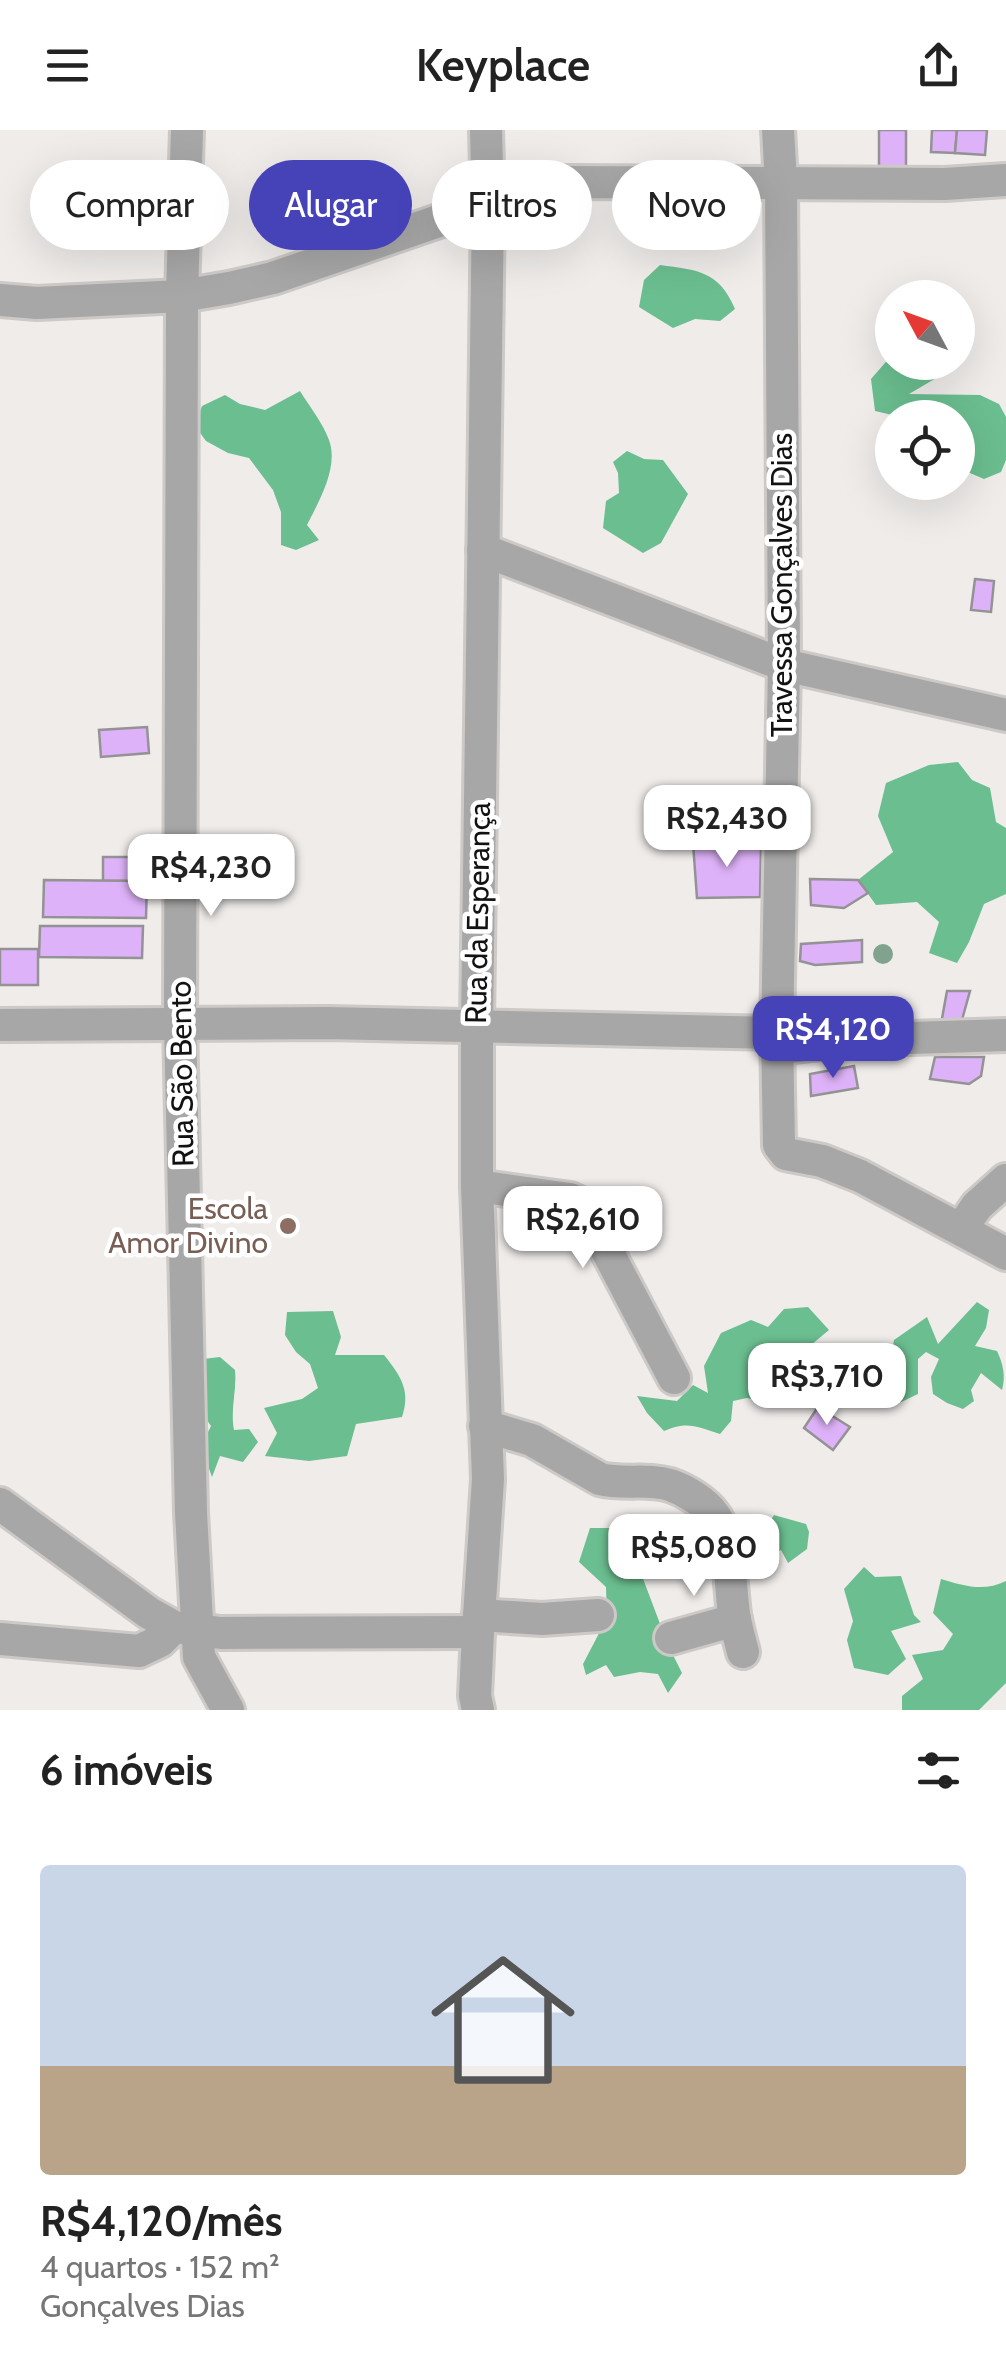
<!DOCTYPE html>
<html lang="pt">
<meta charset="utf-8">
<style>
body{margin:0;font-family:Cabin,sans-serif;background:#f2f2f2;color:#222;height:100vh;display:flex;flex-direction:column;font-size:38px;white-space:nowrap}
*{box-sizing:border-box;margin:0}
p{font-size:32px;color:#767676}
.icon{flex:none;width:55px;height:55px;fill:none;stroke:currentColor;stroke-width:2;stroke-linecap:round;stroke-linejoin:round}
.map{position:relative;height:1580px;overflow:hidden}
.sheet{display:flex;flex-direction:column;background:#fff;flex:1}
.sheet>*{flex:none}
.hud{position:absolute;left:30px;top:30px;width:948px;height:90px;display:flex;gap:20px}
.needle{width:65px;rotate:311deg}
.buttons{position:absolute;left:875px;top:150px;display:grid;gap:20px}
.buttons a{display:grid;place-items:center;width:100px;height:100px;border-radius:50%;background:#fff;box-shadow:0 10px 40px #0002;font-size:50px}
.price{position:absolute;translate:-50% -85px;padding:0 22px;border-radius:20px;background:#fff;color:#222;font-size:32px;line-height:65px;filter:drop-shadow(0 2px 5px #0008)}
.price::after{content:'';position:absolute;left:50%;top:60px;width:30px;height:22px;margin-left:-15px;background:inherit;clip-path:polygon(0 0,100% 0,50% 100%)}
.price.current{background:#4642b8;color:#fff}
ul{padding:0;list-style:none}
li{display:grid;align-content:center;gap:20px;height:530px;padding:0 40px}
li span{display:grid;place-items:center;height:310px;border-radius:10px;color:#555}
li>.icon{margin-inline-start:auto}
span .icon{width:180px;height:180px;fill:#fffc;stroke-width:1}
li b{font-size:42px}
h2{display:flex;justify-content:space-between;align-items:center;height:120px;padding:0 40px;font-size:42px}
.chip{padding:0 35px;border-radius:45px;background:#fff;box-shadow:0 10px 40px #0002;font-size:35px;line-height:90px}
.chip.current{background:#4642b8;color:#fff}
header{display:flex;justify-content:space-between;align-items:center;height:130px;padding:0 40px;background:#fff;font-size:45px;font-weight:600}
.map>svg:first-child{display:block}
</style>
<header><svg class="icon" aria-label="menu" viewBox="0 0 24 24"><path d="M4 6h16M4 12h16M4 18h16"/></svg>Keyplace<svg class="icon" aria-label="share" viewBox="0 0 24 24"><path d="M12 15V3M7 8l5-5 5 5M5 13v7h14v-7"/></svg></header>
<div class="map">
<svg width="1006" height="1580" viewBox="0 0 1006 1580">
<rect width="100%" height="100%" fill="#efecea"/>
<g fill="#6bbe90">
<path d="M 660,135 C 698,140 719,141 735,179 L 720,191 L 695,189 L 673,198 L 639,177 L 644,150 Z"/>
<polygon points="891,226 892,226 892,232 949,233 938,247 909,264 980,265 999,274 1006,287 1006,330 1001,342 984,349 963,340 958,341 958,288 901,287 875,281 871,249"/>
<path d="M 300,261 C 309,276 323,293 329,310 C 339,337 319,371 307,395 L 319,410 L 296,420 L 281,415 L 281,382 L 273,360 L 249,328 L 228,323 L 206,311 L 195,296 L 202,276 L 225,265 L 240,274 L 265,280 Z"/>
<polygon points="627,321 644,329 663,330 688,364 661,413 643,423 603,398 606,371 619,363 618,343 613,332"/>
<polygon points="958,632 972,650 990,658 996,692 1006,698 1006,764 984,774 969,812 957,833 929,823 939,792 917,772 876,775 858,750 893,722 878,686 886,653 929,635"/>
<path d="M 977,1172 L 989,1180 L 986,1198 L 975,1216 L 997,1221 C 1003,1234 1006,1246 1002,1260 L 981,1243 L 971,1260 L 974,1271 L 963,1279 L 947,1273 L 933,1264 L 931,1247 L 939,1229 L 926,1222 L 918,1229 L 918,1264 L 897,1274 L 888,1262 L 857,1256 L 836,1260 L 830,1235 L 859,1228 L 890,1234 L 894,1210 L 927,1187 L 938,1214 Z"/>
<path d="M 808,1177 L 829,1200 L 811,1215 L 763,1235 L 781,1257 L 771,1273 L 747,1268 L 733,1271 L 731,1291 L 720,1304 C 696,1296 687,1291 664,1301 L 647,1283 L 637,1266 L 677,1271 L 693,1255 L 708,1263 L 704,1236 L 721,1203 L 751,1190 L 768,1197 L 784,1179 Z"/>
<path d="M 333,1181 L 341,1207 L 335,1225 L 384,1225 C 401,1246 411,1261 402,1287 L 356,1294 L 347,1326 L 309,1331 L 265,1326 L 277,1303 L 264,1278 L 302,1269 L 318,1258 L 310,1234 L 296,1222 L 285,1205 L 287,1182 Z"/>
<path d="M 220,1227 L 235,1240 C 237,1262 230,1278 234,1300 L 249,1299 L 258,1312 L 243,1332 L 220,1326 L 212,1347 L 201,1316 L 211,1296 L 204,1286 L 207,1271 L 201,1252 L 203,1229 Z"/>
<polygon points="774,1385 806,1394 809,1402 807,1419 788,1433 781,1420 767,1427 746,1417 740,1402 766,1399"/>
<polygon points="590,1398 632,1398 654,1418 642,1446 668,1515 682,1543 668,1563 658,1544 640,1542 614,1547 606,1535 586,1545 583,1534 607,1488 606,1457 579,1432"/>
<polygon points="864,1437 875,1447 901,1446 914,1485 921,1492 891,1501 906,1529 888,1545 854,1538 847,1510 853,1491 844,1459"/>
<path d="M 941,1449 C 964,1456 984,1462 1006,1451 L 1006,1553 L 979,1580 L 902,1580 L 902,1566 L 923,1549 L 912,1525 L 943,1520 L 953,1504 L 933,1483 Z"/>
</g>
<g fill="#deb2f8" stroke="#939294" stroke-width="2.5">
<rect x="879" y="0" width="27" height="37"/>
<polygon points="932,0 957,0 955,23 931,22"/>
<polygon points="957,0 987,0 985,25 955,23"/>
<polygon points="975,449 994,451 991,482 971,480"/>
<polygon points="147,597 149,623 101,627 99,600"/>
<polygon points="693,713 761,715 760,767 697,768"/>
<polygon points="103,727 136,727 135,751 103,751"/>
<polygon points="810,749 858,750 868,763 844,778 811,775"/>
<polygon points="44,750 147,751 146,788 43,787"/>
<polygon points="40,796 143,796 142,828 39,827"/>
<polygon points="862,810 862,832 815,835 800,831 801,814"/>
<rect x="0" y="819" width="38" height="36"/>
<polygon points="947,861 970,861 960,897 941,894"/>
<polygon points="935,927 984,927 981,946 969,954 930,949"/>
<polygon points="854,936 858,958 811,966 810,944"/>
<polygon points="818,1277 850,1297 833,1320 804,1298"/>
</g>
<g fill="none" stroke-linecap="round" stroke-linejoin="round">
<g stroke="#ccc9c7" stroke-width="38">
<g id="street">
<polyline points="187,0 182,166 180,894 191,1383 199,1527 228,1580"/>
<polyline points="778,0 781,53 784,535 777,903 779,1015 786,1024 822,1031 860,1046 1006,1124"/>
<polyline points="0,170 37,173 182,166 229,158 273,148 488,74 566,52 945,54 1006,50"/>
<polyline points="483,420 784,535 1006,585"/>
<polyline points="0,895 327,893 777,903"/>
<polyline points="778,918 846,910 1006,905"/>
<polyline points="477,1056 570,1069 583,1075 593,1088 605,1117 674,1248"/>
<polyline points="961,1099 977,1076 1006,1050"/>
<path d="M 485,1296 L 532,1310 L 600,1349 C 623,1355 647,1348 670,1355 C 685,1360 705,1372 714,1385 C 731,1408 730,1456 734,1484 C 736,1497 740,1510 743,1522"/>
<polyline points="0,1374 149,1483 174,1497 221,1503 478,1502"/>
<polyline points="479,1485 542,1489 598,1485"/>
<polyline points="671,1508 735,1490"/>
<polyline points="0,1509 139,1521 160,1511 174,1497"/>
<polyline points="478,1580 475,1566 478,1502 488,1349 477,1056 477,895 488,74 486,0"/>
</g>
</g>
<use href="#street" stroke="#a8a7a7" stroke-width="32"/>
</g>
<circle fill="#82a290" cx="883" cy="824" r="10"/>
<circle fill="#8d6e63" stroke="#fff" stroke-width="4" cx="288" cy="1096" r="10"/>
<g text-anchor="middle" stroke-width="9" stroke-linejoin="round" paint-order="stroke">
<g font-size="30" fill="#131212" stroke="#fff">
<text transform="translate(782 455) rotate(-90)" y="10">Travessa Gonçalves Dias</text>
<text transform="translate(478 783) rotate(-89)" y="10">Rua da Esperança</text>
<text transform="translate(182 944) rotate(-91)" y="10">Rua São Bento</text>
</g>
<g font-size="30" fill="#785e54" stroke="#fff" text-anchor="end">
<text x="268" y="1089">Escola<tspan x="268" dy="34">Amor Divino</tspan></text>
</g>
</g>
</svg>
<div class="buttons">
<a><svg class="needle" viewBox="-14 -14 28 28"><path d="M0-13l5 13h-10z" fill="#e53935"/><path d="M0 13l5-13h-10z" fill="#767676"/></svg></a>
<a><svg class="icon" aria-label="locate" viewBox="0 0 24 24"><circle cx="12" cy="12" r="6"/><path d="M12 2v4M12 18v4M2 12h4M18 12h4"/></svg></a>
</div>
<b class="price" style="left:727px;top:740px">R$2,430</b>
<b class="price" style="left:211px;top:789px">R$4,230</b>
<b class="price current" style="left:833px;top:951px">R$4,120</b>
<b class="price" style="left:583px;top:1141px">R$2,610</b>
<b class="price" style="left:827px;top:1298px">R$3,710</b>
<b class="price" style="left:694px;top:1469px">R$5,080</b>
<div class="hud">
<a class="chip">Comprar</a>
<a class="chip current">Alugar</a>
<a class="chip">Filtros</a>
<a class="chip">Novo</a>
</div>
</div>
<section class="sheet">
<h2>6 imóveis<svg class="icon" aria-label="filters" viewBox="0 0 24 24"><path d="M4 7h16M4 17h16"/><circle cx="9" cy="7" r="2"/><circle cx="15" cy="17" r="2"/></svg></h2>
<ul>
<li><span style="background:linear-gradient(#c9d6e8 65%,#b9a48a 0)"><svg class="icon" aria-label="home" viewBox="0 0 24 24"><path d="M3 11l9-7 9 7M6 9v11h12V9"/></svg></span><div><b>R$4,120/mês</b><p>4 quartos · 152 m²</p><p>Gonçalves Dias</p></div></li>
</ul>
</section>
